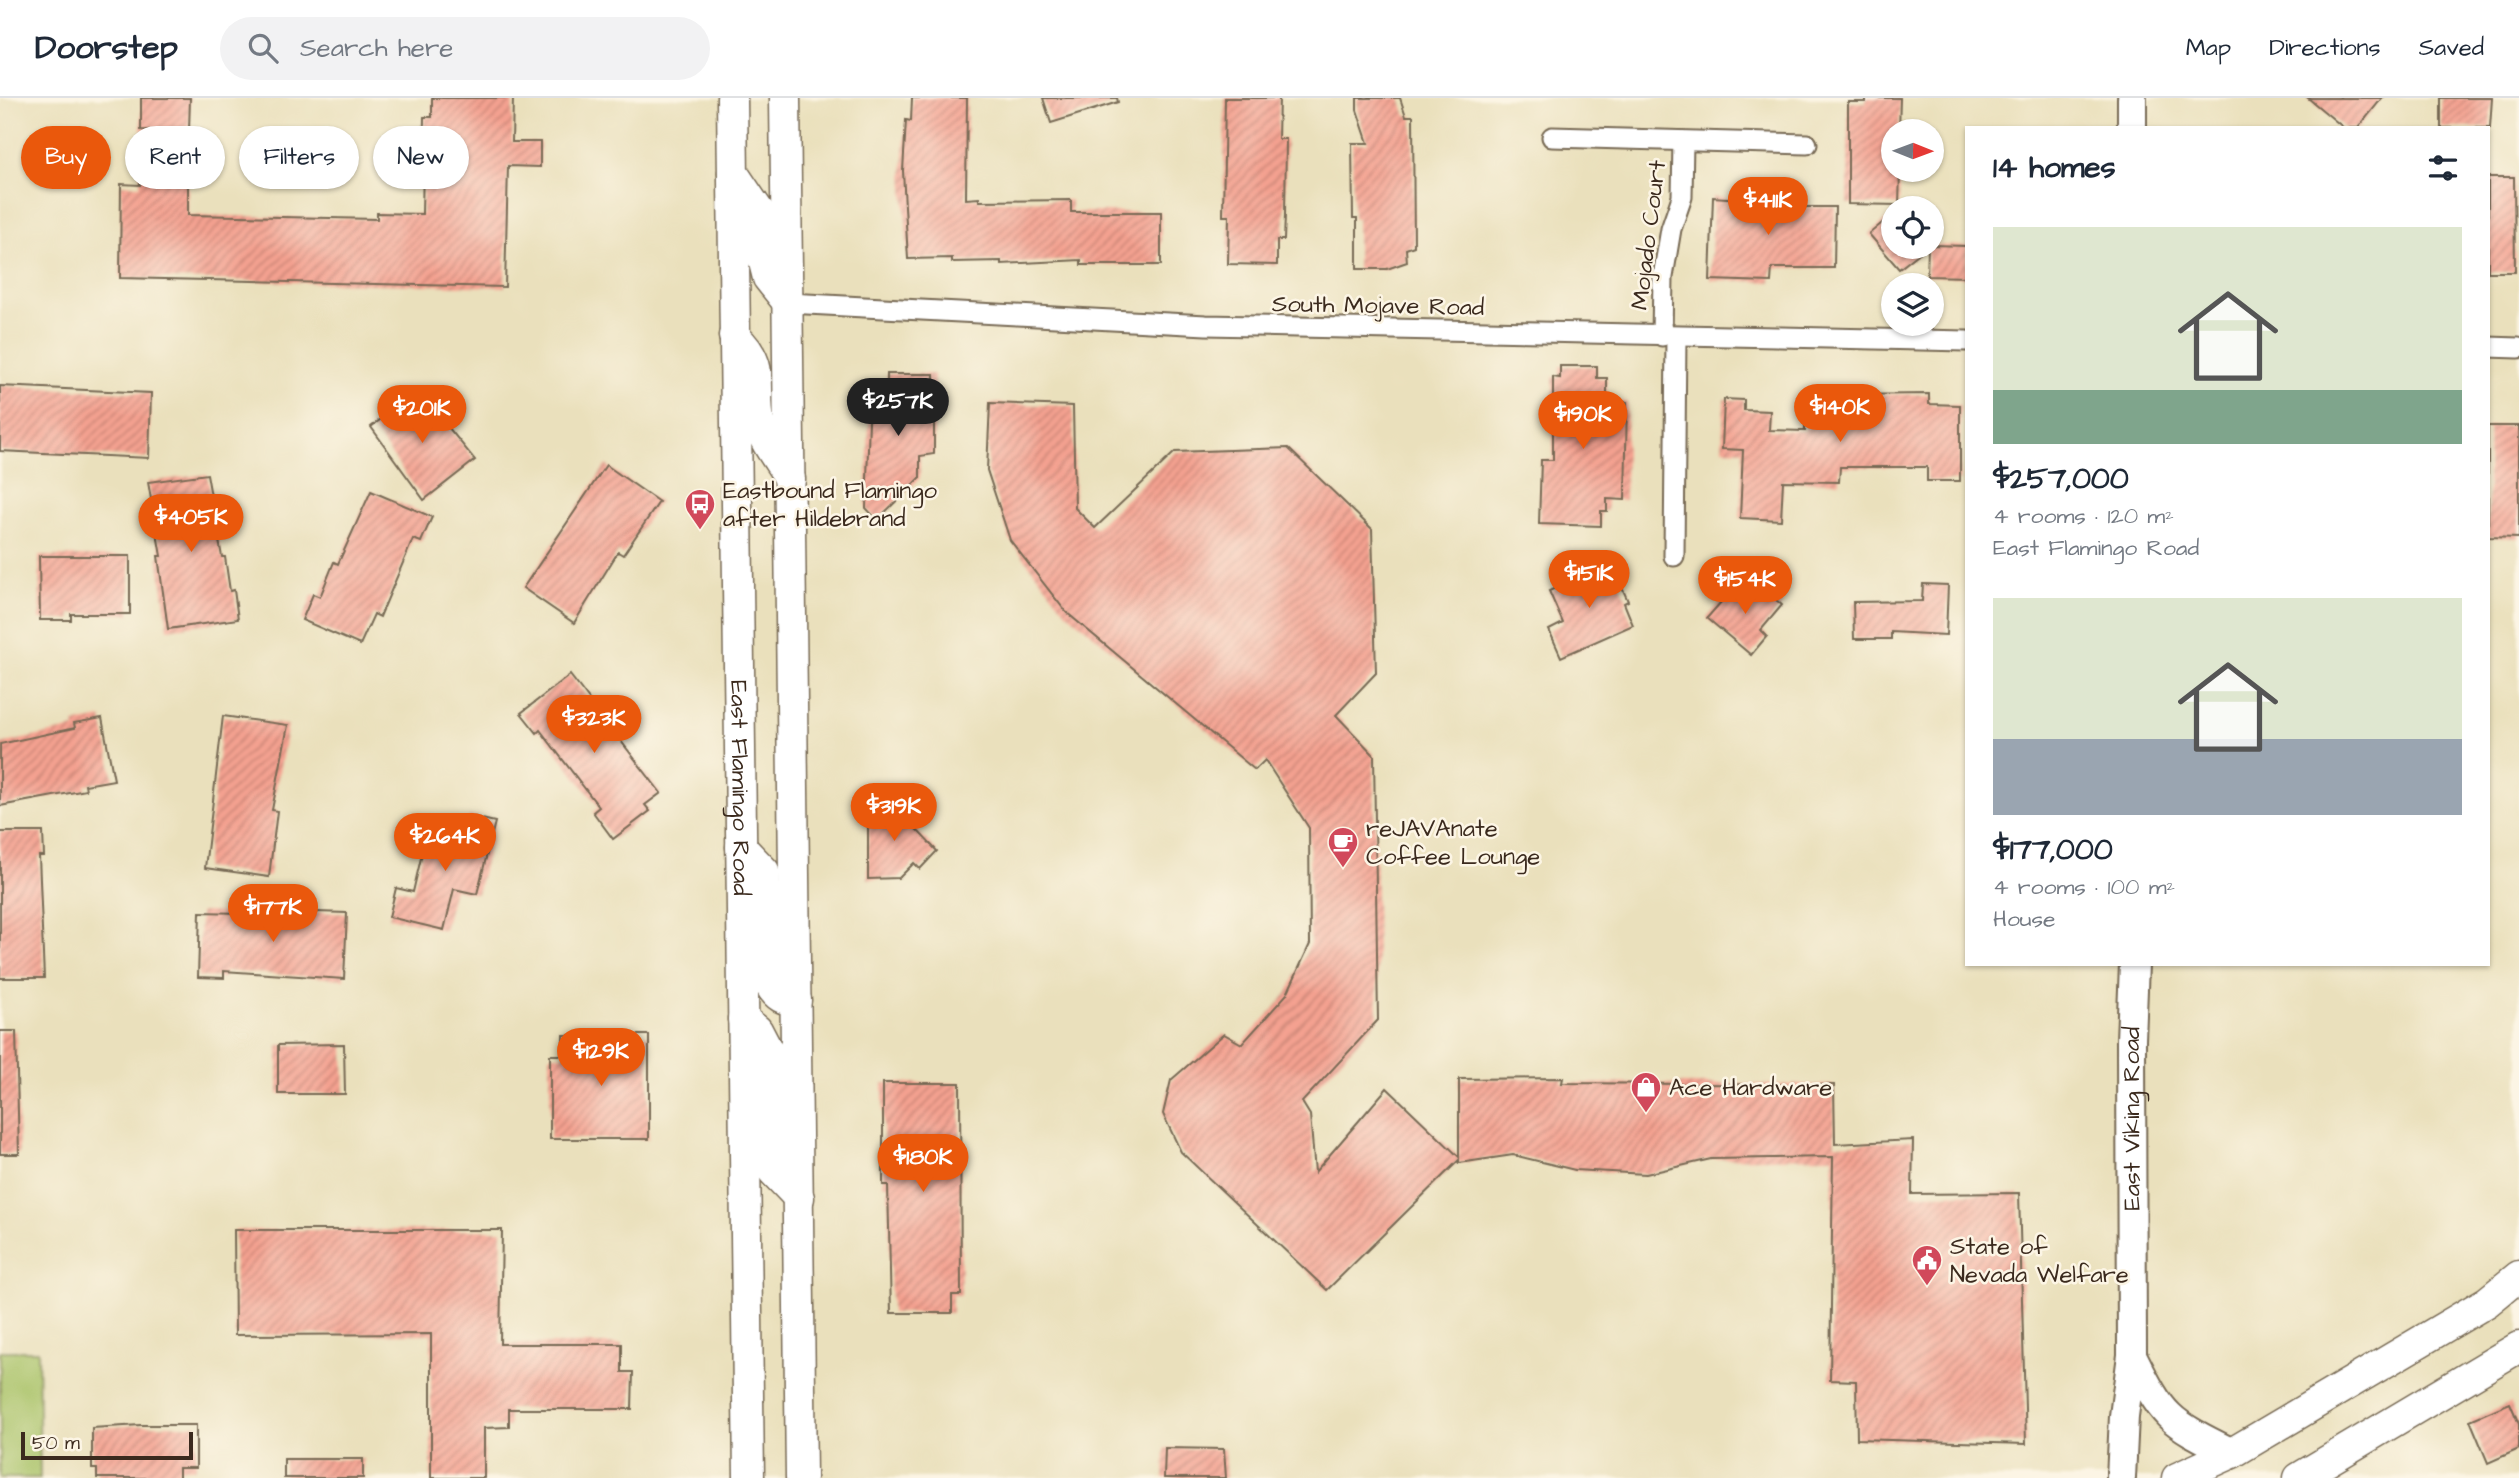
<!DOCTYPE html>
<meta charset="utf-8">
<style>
body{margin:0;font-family:"Architects Daughter",sans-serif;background:#f2f2f3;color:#1f2937;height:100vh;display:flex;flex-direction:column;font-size:26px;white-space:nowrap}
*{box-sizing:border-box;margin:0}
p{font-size:23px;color:#747a83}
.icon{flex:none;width:38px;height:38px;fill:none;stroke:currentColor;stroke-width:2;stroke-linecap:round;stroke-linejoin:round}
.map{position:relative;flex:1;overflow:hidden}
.side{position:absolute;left:1965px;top:28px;width:525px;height:840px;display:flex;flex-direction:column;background:#fff;border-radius:0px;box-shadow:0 2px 5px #0004}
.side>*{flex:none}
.hud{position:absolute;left:21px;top:28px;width:665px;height:63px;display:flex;gap:14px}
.needle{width:46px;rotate:91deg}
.controls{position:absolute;left:1881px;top:21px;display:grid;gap:14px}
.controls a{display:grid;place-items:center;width:63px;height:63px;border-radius:50%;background:#fff;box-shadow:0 2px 5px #0004;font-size:35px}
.scale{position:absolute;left:21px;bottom:18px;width:172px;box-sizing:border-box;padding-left:7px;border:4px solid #3b2a1e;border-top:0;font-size:19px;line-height:24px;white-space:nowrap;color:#3b2a1e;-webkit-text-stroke:5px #fcf5e5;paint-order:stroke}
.price{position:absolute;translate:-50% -60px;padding:0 16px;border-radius:24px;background:#ea580c;color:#fff;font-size:23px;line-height:46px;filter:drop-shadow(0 2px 4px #0008)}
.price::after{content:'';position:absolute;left:50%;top:42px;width:21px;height:16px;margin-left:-10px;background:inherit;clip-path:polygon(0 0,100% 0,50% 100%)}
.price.selected{background:#222;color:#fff}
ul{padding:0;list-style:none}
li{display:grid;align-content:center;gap:14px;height:371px;padding:0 28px}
li span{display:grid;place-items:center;height:217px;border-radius:0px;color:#555}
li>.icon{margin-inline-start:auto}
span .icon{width:126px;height:126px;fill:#fffc;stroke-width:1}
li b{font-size:30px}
h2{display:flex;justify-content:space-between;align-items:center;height:84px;padding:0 28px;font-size:30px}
.pill{padding:0 24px;border-radius:32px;background:#fff;box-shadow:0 2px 5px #0004;font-size:24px;line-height:63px}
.pill.selected{background:#ea580c;color:#fff}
header{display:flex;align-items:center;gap:42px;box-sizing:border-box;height:98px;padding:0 35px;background:#fff;border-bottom:2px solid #e0e1e3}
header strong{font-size:33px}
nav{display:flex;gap:38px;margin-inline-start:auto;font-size:24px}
.search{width:490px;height:63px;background:#f2f2f3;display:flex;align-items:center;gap:18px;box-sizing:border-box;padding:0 24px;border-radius:38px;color:#747a83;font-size:26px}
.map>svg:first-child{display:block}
</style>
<header>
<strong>Doorstep</strong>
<div class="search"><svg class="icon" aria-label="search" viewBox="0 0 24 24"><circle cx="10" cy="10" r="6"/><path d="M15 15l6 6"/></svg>Search here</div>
<nav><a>Map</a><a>Directions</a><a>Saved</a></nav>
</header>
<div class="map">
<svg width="2519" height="1380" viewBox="0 0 2519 1380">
<defs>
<pattern id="building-hatch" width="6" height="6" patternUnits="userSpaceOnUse" patternTransform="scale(1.75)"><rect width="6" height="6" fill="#f4a190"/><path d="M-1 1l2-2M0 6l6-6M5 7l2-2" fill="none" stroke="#c78375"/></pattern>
</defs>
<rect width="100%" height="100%" fill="#fcf5e5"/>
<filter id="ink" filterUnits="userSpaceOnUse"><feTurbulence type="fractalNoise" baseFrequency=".0143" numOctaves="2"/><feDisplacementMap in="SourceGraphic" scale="14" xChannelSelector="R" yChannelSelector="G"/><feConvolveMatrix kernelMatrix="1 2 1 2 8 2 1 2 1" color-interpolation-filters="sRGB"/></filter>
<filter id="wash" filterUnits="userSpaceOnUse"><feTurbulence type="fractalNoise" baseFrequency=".00686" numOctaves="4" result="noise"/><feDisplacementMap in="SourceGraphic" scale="28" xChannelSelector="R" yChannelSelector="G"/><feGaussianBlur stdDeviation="1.57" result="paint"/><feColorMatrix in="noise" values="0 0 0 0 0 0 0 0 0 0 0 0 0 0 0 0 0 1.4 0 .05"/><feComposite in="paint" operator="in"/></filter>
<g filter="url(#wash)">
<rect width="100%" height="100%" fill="#eae0bc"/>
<polygon fill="#a9c268" stroke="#727643" stroke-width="2" points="0,1253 38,1253 40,1380 0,1380"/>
<g id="blocks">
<g fill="url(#building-hatch)">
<polygon points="141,0 190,0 189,33 141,32"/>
<polygon points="432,0 513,0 512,44 540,44 540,69 508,68 505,189 120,180 121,86 140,87 140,72 188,73 188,117 377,121 377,115 422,116 424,19 432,19"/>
<polygon points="912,0 967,0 966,101 979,100 979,103 1071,102 1071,114 1161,114 1161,167 1081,167 1081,162 1001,166 1001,163 952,164 952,160 908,161 903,73 906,22 911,23"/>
<polygon points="1043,0 1117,0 1118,4 1051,25"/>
<polygon points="1225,0 1279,0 1278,41 1286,41 1285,117 1284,142 1277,142 1277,167 1228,166 1229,118 1223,118"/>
<polygon points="1357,0 1400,0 1406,18 1413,18 1414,148 1406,151 1407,164 1387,171 1357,171 1357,120 1353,120 1352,45 1368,45 1357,12"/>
<polygon points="1866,0 1900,0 1899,33 1894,33 1894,72 1900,72 1899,107 1848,106 1848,4 1866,4"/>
<polygon points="2308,0 2382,0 2358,30 2344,30"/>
<polygon points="2441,0 2492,0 2490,30 2441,30"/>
<polygon points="2488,79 2514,79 2515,174 2488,174"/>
<polygon points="1742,91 1775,92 1774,109 1835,109 1834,170 1772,170 1771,184 1710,182 1713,99 1741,101"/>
<polygon points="1894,115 1894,149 1927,149 1899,171 1869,136"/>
<polygon points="1932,147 1967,148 1967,179 1927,178 1928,149"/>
<polygon points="1560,268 1597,268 1597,280 1607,280 1607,304 1627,304 1625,402 1607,401 1607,413 1601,413 1601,428 1539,426 1541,362 1553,362 1553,279 1560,280"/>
<polygon points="887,276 934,276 934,356 920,358 920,380 877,422 866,410 870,293 887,293"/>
<polygon points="0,288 151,295 149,360 0,353"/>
<polygon points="418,292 475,362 424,402 371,329"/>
<polygon points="1929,296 1929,306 1960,307 1960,383 1927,383 1927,369 1840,369 1839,384 1783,383 1781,422 1740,420 1743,352 1722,351 1724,301 1744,302 1744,312 1770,313 1769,332 1805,333 1805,308 1838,308 1838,297"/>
<polygon points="990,305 1073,308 1075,410 1095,430 1175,354 1288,350 1372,431 1376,575 1336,617 1374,657 1378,922 1302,1004 1310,1017 1315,1074 1387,990 1459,1059 1459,981 1563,980 1562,985 1834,987 1835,1046 1913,1042 1912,1096 2019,1095 2026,1346 1857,1341 1856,1283 1830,1282 1833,1059 1711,1061 1646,1076 1575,1072 1513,1057 1459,1065 1459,1062 1327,1192 1181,1054 1163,1016 1171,982 1224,936 1242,946 1287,896 1310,846 1309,730 1265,662 1255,672 1066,514 1010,442 987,372"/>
<polygon points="2488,328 2519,328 2519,440 2488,439"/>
<polygon points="606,367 659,404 623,457 618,454 574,525 523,490"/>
<polygon points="207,376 222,459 225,459 230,493 234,492 238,521 168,531 158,458 161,458 148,384"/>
<polygon points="371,393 432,419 421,444 413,441 380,519 374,516 360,547 302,522 313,496 320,499 334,464 338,466"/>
<polygon points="39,458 130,458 130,516 71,516 71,522 40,522"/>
<polygon points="1611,465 1628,503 1624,505 1633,527 1561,559 1549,532 1563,525 1549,493"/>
<polygon points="1756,485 1782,507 1761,532 1767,538 1751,557 1707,520 1736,487 1747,496"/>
<polygon points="1923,486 1948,487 1946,537 1891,534 1891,541 1854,541 1853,504 1922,503"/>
<polygon points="570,577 661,695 645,707 650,713 613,741 593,714 599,709 540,632 537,635 521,615"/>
<polygon points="223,618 288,627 272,712 277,713 269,779 205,770"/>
<polygon points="102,620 114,682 85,687 86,692 0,708 0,646 75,630 74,625"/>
<polygon points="895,707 906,714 915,730 937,753 920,771 914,765 899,780 868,781 868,708"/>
<polygon points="469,718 495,724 477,796 454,791 444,832 389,819 396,790 413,794 429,726 465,735"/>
<polygon points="0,734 43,734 44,758 39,758 44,880 0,880"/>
<polygon points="284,813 347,815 344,881 224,873 224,880 198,879 200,814 284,816"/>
<polygon points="0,933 16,933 19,1056 0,1056"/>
<polygon points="563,937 649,937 649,1041 550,1041 550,957 563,957"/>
<polygon points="344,946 345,996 278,996 278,947"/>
<polygon points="883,985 960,985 961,1197 952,1197 952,1215 891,1215 888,1087 883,1087"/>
<polygon points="234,1132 502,1132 500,1246 622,1246 622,1274 633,1274 632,1311 509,1311 509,1329 484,1330 484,1380 431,1380 431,1236 235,1237"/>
<polygon points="2510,1305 2519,1326 2519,1351 2488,1365 2470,1322"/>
<polygon points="141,1327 196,1327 196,1370 179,1370 179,1380 97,1380 97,1371 92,1371 92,1330"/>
<polygon points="1165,1350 1224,1351 1226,1380 1164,1380"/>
<rect x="284" y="1361" width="79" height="19"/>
</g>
</g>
</g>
<g filter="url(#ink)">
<use href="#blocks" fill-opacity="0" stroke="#786a55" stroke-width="2"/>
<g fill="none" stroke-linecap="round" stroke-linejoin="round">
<g stroke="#786a55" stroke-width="23">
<g id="street">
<polyline points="1552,39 1807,46"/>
<polyline points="788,205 1206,227 1967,243"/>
<polyline points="1662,238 1663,179 1671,131 1682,99 1683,43"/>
<polyline points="2488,249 2519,250"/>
<polyline points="1674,458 1676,238"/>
</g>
</g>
<g stroke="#786a55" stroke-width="32">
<g id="secondary">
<polyline points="2132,0 2132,30"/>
<path d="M 2132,1257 C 2164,1322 2168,1323 2232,1355"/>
<path id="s1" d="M 2121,1380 L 2124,1318 L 2132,1257 L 2131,942 L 2134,866"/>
</g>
</g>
<g stroke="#786a55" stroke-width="33">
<g id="primary">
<path id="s2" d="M 732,0 L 749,1380"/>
<polyline points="785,0 801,1380"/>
<polyline points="733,75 760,115 762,156 768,180 788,205"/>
<path d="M 734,238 C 769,268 751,291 760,328 C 764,345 781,365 790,381"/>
<path d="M 741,749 L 764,773 L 770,887 C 777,899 783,902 796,902"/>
<polyline points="743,921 757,932 769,955 773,1073 799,1100"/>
<polyline points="2177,1380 2232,1355 2487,1204 2519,1178"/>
<polyline points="2299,1380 2519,1249"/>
</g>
</g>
<use href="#street" stroke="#fff" stroke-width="19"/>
<use href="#secondary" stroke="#fff" stroke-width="28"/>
<use href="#primary" stroke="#fff" stroke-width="30"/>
</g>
</g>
<defs>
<g id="bus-pin" transform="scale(1.575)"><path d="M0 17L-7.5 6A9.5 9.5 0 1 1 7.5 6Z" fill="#d1495b" stroke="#fcf5e5"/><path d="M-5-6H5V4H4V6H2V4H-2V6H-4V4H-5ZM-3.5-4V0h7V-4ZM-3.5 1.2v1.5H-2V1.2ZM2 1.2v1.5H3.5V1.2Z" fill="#fff"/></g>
<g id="cafe-pin" transform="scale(1.575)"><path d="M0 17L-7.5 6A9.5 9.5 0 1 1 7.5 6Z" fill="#d1495b" stroke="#fcf5e5"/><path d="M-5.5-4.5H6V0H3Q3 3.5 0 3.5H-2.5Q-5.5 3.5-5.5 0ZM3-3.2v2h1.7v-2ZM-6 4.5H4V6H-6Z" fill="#fff"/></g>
<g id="shop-pin" transform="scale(1.575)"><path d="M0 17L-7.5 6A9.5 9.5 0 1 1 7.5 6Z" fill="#d1495b" stroke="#fcf5e5"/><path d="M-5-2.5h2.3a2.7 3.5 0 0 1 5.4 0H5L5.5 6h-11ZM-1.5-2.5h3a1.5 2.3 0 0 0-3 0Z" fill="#fff"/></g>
<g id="civic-pin" transform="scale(1.575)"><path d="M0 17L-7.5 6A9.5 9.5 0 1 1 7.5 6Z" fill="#d1495b" stroke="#fcf5e5"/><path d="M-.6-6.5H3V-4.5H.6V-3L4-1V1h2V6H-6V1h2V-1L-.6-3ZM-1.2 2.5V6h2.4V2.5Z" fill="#fff"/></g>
</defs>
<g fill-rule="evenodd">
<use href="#bus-pin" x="700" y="406"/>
<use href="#cafe-pin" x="1343" y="744"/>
<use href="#shop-pin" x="1646" y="989"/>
<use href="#civic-pin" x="1927" y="1162"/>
</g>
<g text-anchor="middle" stroke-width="5" stroke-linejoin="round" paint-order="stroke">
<g font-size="24" fill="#3b2a1e" stroke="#fcf5e5">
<text transform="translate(1648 137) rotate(-83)" y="8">Mojado Court</text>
<text transform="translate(1378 207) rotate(1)" y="8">South Mojave Road</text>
<text dy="8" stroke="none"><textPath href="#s2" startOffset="690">East Flamingo Road</textPath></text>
<text dy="8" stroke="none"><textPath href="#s1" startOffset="360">East Viking Road</textPath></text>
</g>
<g font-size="24" fill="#3b2a1e" stroke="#fcf5e5" text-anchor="start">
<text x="723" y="400">Eastbound Flamingo<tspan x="723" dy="28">after Hildebrand</tspan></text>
<text x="1366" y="738">reJAVAnate<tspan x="1366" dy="28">Coffee Lounge</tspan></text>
<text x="1669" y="997">Ace Hardware</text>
<text x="1950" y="1156">State of<tspan x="1950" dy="28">Nevada Welfare</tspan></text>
</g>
</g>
</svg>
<div class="controls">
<a><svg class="needle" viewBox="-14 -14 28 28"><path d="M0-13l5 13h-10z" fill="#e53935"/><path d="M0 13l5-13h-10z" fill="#747a83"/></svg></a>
<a><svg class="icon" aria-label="locate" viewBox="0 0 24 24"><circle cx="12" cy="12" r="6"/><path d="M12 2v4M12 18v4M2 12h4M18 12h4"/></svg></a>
<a><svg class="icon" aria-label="layers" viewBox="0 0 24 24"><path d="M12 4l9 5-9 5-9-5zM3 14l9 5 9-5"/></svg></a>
</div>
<div class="scale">50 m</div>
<b class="price" style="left:1768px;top:139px">$411K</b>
<b class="price selected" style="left:898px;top:340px">$257K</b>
<b class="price" style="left:1840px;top:346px">$140K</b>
<b class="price" style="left:422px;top:347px">$201K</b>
<b class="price" style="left:1583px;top:353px">$190K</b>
<b class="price" style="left:191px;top:456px">$405K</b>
<b class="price" style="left:1589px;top:512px">$151K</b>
<b class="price" style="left:1745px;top:518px">$154K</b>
<b class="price" style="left:594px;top:657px">$323K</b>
<b class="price" style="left:894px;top:745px">$319K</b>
<b class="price" style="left:445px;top:775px">$264K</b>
<b class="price" style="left:273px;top:846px">$177K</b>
<b class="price" style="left:601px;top:990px">$129K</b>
<b class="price" style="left:923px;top:1096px">$180K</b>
<div class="hud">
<a class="pill selected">Buy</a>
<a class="pill">Rent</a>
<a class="pill">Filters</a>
<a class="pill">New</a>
</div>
<section class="side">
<h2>14 homes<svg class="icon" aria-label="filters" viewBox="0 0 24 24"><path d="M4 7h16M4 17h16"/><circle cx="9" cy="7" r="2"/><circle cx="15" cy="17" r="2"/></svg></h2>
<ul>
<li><span style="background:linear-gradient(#dfe7d0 75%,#7fa58c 0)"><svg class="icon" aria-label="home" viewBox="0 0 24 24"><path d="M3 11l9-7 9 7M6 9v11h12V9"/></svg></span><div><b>$257,000</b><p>4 rooms · 120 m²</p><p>East Flamingo Road</p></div></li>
<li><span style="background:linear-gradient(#dfe7d0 65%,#9aa5b1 0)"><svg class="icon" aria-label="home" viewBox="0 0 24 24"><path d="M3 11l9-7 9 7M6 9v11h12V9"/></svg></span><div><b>$177,000</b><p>4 rooms · 100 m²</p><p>House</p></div></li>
</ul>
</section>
</div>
